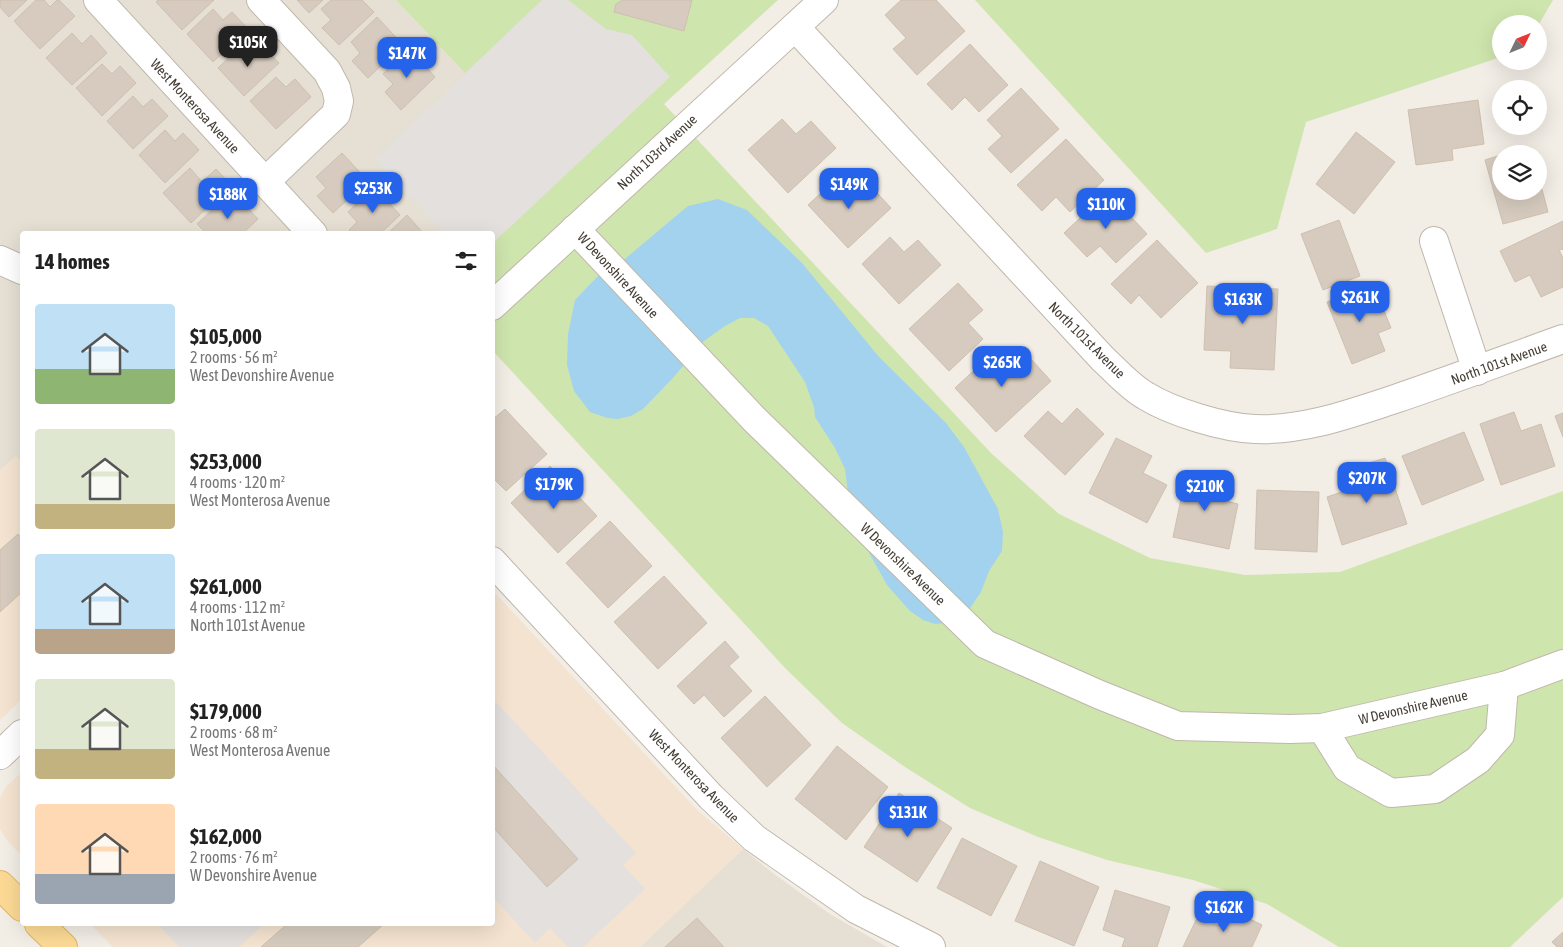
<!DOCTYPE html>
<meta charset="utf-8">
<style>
body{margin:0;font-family:"Asap Condensed",sans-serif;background:#f6f6f6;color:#222;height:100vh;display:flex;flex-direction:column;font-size:19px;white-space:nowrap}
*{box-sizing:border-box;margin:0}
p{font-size:16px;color:#767676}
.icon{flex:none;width:28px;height:28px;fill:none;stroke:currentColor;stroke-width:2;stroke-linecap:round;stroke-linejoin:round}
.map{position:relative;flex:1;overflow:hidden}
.drawer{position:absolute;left:20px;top:231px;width:475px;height:695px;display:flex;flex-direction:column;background:#fff;border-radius:5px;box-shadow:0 5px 20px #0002}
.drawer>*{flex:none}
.needle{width:32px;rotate:47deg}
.buttons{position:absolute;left:1492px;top:15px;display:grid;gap:10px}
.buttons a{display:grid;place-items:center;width:55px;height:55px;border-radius:50%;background:#fff;box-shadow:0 5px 20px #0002;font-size:25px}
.price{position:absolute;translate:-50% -42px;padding:0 11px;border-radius:10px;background:#2563eb;color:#fff;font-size:16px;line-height:32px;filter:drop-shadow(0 1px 2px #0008)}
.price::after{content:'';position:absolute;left:50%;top:30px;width:15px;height:11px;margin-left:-8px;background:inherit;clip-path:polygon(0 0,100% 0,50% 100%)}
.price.on{background:#222;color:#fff}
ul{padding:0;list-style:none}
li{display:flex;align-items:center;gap:15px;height:125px;padding:0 15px}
li span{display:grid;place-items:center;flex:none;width:140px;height:100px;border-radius:5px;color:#555}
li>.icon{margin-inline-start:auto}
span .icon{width:60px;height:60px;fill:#fffc;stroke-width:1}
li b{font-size:21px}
h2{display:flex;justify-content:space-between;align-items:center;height:60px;padding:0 15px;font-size:21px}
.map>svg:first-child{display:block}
</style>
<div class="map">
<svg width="1563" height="947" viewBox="0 0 1563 947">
<rect width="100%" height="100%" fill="#f2ede5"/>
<g fill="#e6dfd3">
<polygon points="0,0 396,0 465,73 375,159 444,234 22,234 22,463 16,456 0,470"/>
<polygon points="743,849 774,874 830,914 887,947 640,947"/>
</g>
<g fill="#f4e3d0">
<polygon points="16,456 22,463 22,699 0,720 0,470"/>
<polygon points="493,591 697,810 743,849 640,947 113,947 90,924 492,924"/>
<polygon points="22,772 22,856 7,840 0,829 0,798 6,787"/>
</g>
<g fill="#cfe5ae">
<polygon points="396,0 778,0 664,104 992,454 1059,514 1150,558 1245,575 1340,572 1563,491 1563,897 1510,947 1339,947 1267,904 1193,880 1107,860 1038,837 970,808 905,767 842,723 786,669 493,351 492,234 444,234 375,159 465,73"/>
<polygon points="975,0 1553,0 1539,24 1501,24 1501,57 1306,122 1277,229 1206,253"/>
</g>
<g fill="#e3e0dd">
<polygon points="542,0 568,0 606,29 632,35 670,77 493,243 492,234 444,234 375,159"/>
<polygon points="495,701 636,853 623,865 645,889 583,947 568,947 550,928 535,943 493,897 492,703"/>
<polygon points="158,924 264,924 239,947 179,947"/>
</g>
<polygon fill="#a2d2ee" points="718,199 747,210 802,263 879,357 946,423 964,447 998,509 1003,532 1002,551 989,571 981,592 966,614 954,622 935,624 923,620 910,611 887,585 863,542 848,493 845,469 835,448 815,417 814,407 805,382 768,326 754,318 740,318 725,326 704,341 672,379 643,409 631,416 618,419 607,418 590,412 574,391 567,365 568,334 575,300 597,277 626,258 688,206"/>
<g fill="#d6cbbe" stroke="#cec0ae">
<polygon points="0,0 27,0 9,17 0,7"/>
<polygon points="36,0 44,0 50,7 57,0 59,0 75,16 40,49 14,21"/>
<polygon points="158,0 214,0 182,30 156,2"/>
<polygon points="297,0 323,0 309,13"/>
<polygon points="331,0 362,0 374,12 339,45 322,28 331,20 321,9"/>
<polygon points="623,0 692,0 684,31 614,12 616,4"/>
<polygon points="901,0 936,0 965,31 917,75 893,49 906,38 885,15"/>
<polygon points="213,9 223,20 232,12 248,29 213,62 187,34"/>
<polygon points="377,17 403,45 368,78 352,61 360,53 351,42"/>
<polygon points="72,33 82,44 91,35 107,53 72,85 46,58"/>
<polygon points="245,43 254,54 263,46 279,63 244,96 218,68"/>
<polygon points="970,44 1008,85 979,112 965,97 952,110 927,84"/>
<polygon points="410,49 435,77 401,110 385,92 393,84 383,74"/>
<polygon points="102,64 112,74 120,66 136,83 102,116 76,88"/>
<polygon points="276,77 286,87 295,79 311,97 276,129 250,101"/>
<polygon points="1021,88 1059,129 1011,173 988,149 1002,136 987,120"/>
<polygon points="133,96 143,107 152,99 168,116 133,149 107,121"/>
<polygon points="1478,100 1484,144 1452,149 1453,160 1416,165 1408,110"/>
<polygon points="782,119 796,134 811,121 836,148 788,193 748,150"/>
<polygon points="165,130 175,141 183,133 199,150 165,183 139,155"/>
<polygon points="1356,132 1395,162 1354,214 1316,184"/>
<polygon points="1066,139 1104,180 1070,212 1056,197 1042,211 1017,185"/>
<polygon points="1530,147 1532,154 1507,154"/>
<polygon points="342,153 368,181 333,213 317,196 326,188 316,177"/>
<polygon points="1501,155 1501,191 1539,191 1539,178 1548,212 1503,224 1485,160"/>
<polygon points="190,168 202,182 216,169 231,185 191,223 163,193"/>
<polygon points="838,177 854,194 867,182 891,208 848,248 808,205"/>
<polygon points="374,187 400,215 380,234 352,234 349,230 357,222 348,212"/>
<polygon points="1108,192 1147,234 1116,263 1100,246 1087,257 1064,233"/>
<polygon points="224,199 233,209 242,202 258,219 242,234 207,234 197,224"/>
<polygon points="407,215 424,234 387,234"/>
<polygon points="1339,220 1360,276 1323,290 1301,234"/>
<polygon points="1563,221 1563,249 1559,250 1563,258 1563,287 1541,297 1530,275 1515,282 1500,251"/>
<polygon points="890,237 904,252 918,240 941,265 899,304 862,264"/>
<polygon points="1157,240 1198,283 1161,318 1139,295 1131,304 1111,284"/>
<polygon points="958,283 983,310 968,323 983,339 949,371 909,329"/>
<polygon points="1373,284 1391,328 1378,333 1385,351 1352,364 1327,302"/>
<polygon points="1207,286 1278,289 1274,370 1230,368 1231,351 1204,350"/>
<polygon points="998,348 1017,369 1030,358 1051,381 996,432 955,388"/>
<polygon points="1077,408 1104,434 1065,475 1024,436 1048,411 1062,424"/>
<polygon points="505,409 547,454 506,491 492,477 492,420"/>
<polygon points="1514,412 1521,431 1541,424 1555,466 1501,485 1480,424"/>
<polygon points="1563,413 1563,437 1555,416"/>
<polygon points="1464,432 1484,480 1422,505 1402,456"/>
<polygon points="1116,438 1152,456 1143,473 1167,485 1147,523 1089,493"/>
<polygon points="1385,458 1407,524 1342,545 1327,497 1353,488 1347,470"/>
<polygon points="550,466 597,516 558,553 511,503"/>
<polygon points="1187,471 1222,478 1218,499 1238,504 1229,549 1173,537"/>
<polygon points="1257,490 1319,492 1317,552 1255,549"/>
<polygon points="610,521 652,566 608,608 566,563"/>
<polygon points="18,534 22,539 22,592 0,612 0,550"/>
<polygon points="664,576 707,623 658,669 614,622"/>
<polygon points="725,641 739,657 729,666 752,691 724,717 704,695 694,704 677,686"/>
<polygon points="765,696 811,745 767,787 721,738"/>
<polygon points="837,746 888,787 846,840 795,799"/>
<polygon points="492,764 578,859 547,887 492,826"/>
<polygon points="899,793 952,828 917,882 864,847"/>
<polygon points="962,838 1017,866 991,916 937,888"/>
<polygon points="1040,861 1099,887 1074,946 1015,921"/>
<polygon points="1115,890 1170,907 1157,947 1122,947 1125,938 1103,930"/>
<polygon points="1234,911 1262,925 1252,947 1183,947 1198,916 1226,929"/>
<polygon points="697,918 724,947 665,947"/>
<polygon points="287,924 384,924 358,947 261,947"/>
<polygon points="1563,932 1563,947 1557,947 1552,942"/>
</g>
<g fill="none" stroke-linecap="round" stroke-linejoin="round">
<g stroke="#c0b7ab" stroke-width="30">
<g id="minor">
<polyline points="98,0 313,234"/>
<polyline points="261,0 327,71 336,88 339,101 336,114 265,182"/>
<path d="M 795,27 L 1103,359 C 1116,371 1131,388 1146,396 C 1172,412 1224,428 1255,429 C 1303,431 1349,414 1395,399 C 1451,380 1507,359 1563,339"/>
<polyline points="575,229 754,419 985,644 1100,695 1178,726 1290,729 1322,728 1504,686 1563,664"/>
<polyline points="1434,241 1477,371"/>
<polyline points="0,260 22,270"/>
<polyline points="492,306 824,0"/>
<polyline points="492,561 711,797 754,838 856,909 931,947"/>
<polyline points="1322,728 1347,768 1391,793 1435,789 1478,760 1500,735 1504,686"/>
<polyline points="0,755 22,734"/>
</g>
</g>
<g stroke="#e0b565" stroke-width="30">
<g id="major">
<polyline points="0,885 22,907"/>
<polyline points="39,924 63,947"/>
</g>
</g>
<use href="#minor" stroke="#fff" stroke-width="28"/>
<use href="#major" stroke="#fbd995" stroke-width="28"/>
</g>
<g text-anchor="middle" stroke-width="4" stroke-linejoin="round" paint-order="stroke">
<g font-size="14" fill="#443d35" stroke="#fff">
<text transform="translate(195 106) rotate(47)" y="5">West Monterosa Avenue</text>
<text transform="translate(657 152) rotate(-43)" y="5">North 103rd Avenue</text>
<text transform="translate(618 275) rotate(47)" y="5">W Devonshire Avenue</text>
<text transform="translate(1087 340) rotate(45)" y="5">North 101st Avenue</text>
<text transform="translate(1499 363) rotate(-20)" y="5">North 101st Avenue</text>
<text transform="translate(903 564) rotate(44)" y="5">W Devonshire Avenue</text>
<text transform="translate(1413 707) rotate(-13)" y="5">W Devonshire Avenue</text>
<text transform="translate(694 776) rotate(46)" y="5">West Monterosa Avenue</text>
</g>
</g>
</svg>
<div class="buttons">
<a><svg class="needle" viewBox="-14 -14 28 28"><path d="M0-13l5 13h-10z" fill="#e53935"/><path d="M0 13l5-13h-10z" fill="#767676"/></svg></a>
<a><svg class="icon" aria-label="locate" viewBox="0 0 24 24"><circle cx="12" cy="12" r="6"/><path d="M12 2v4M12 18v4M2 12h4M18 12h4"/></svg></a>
<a><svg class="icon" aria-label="layers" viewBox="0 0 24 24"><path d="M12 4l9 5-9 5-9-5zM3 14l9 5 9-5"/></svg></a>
</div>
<b class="price on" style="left:248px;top:68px">$105K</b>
<b class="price" style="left:407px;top:79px">$147K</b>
<b class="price" style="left:849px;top:210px">$149K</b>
<b class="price" style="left:373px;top:214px">$253K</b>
<b class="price" style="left:228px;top:220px">$188K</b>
<b class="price" style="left:1106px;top:230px">$110K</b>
<b class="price" style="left:1360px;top:323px">$261K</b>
<b class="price" style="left:1243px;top:325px">$163K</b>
<b class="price" style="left:1002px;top:388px">$265K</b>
<b class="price" style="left:1367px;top:504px">$207K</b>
<b class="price" style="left:554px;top:510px">$179K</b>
<b class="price" style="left:1205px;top:512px">$210K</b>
<b class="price" style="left:908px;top:838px">$131K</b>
<b class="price" style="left:1224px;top:933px">$162K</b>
<section class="drawer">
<h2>14 homes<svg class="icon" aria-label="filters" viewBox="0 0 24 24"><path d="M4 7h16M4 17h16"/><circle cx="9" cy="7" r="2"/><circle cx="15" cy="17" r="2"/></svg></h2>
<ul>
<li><span style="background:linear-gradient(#bfe0f5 65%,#8fb573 0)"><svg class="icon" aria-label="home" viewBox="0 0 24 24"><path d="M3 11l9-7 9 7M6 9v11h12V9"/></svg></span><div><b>$105,000</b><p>2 rooms · 56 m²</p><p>West Devonshire Avenue</p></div></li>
<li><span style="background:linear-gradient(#dfe7d0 75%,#c2b280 0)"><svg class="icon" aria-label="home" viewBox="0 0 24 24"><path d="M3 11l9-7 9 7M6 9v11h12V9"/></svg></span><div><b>$253,000</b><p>4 rooms · 120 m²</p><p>West Monterosa Avenue</p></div></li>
<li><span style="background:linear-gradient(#bfe0f5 75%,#b9a48a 0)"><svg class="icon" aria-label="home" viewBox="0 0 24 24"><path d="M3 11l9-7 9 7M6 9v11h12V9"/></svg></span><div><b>$261,000</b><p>4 rooms · 112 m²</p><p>North 101st Avenue</p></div></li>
<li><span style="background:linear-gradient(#dfe7d0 70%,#c2b280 0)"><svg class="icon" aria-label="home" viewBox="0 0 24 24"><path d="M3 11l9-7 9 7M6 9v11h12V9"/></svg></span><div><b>$179,000</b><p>2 rooms · 68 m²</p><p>West Monterosa Avenue</p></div></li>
<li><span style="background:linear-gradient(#ffd9b3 70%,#9aa5b1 0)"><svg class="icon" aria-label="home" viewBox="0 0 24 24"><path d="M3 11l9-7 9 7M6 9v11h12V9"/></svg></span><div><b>$162,000</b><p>2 rooms · 76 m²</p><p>W Devonshire Avenue</p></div></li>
</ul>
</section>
</div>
